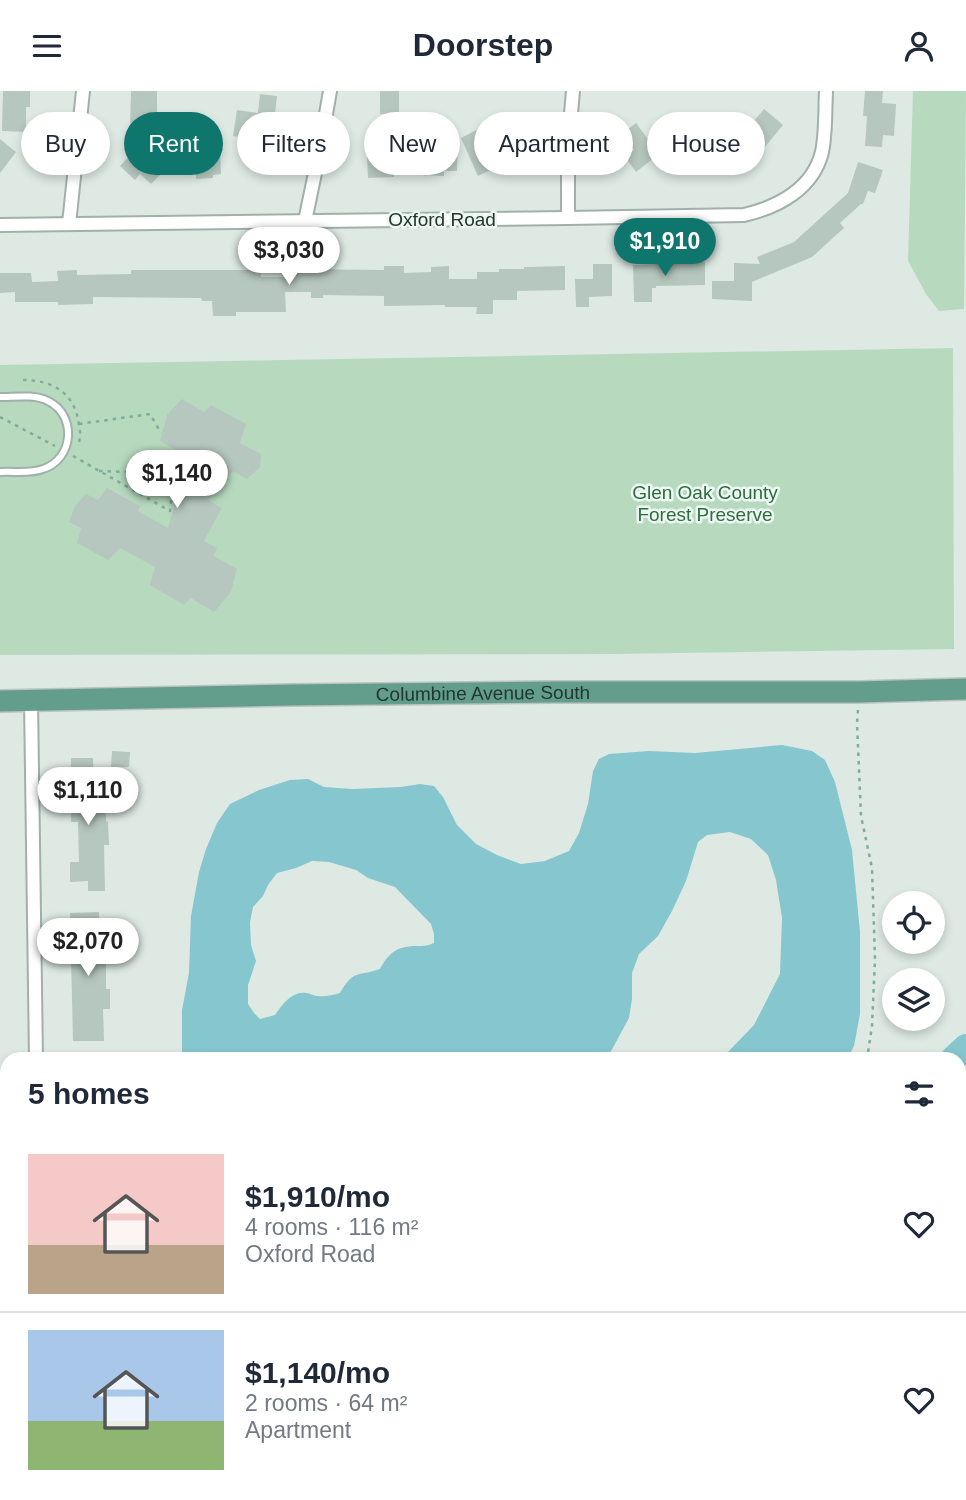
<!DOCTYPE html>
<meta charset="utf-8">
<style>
body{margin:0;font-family:Helvetica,sans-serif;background:#f6f6f7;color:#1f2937;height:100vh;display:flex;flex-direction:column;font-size:26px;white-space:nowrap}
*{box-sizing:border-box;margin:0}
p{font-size:23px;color:#747a83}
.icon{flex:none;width:38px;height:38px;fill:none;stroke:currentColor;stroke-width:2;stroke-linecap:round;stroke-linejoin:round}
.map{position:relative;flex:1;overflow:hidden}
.sheet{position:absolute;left:0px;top:961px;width:966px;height:450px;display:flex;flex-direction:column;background:#fff;border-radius:21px 21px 0 0;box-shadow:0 4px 10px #0003}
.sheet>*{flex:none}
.guide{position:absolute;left:21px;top:21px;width:924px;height:63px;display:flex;gap:14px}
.tools{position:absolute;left:882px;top:800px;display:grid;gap:14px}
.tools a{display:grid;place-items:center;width:63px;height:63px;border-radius:50%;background:#fff;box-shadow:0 4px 10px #0003;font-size:35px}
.price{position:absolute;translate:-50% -60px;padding:0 16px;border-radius:24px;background:#fff;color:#222;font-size:23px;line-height:46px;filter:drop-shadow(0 2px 4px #0008)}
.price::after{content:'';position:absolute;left:50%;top:42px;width:21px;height:16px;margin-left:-10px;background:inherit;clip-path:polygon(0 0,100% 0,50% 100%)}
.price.current{background:#0f766e;color:#fff}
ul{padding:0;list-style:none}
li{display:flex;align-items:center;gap:21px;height:175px;padding:0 28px}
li+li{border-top:2px solid #e0e1e3}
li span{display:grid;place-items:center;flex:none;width:196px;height:140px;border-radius:0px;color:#555}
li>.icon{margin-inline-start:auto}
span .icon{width:84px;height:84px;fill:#fffc;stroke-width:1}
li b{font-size:30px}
h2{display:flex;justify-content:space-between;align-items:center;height:84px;padding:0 28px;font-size:30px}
.tag{padding:0 24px;border-radius:32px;background:#fff;box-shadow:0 4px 10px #0003;font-size:24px;line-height:63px}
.tag.current{background:#0f766e;color:#fff}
header{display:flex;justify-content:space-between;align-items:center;height:91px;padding:0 28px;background:#fff;font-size:32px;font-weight:700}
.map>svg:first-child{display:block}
</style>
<header><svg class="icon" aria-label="menu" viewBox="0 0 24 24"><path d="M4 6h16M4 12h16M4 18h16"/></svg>Doorstep<svg class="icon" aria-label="person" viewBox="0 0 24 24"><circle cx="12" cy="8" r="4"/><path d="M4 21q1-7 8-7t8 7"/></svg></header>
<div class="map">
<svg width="966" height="1409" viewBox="0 0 966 1409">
<rect width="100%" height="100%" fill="#dee9e4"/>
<g fill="#b7dabf">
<polygon points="913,0 966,0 964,218 939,220 926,203 908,170"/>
<polygon points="953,257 954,558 613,563 0,564 0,274"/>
</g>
<g fill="#86c6ce" fill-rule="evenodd">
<path d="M 782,654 L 812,660 L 825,669 L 835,691 L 852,759 L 860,841 L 860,923 L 854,955 L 847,968 L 719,968 L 726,963 L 754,934 L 780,883 L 782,827 L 776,789 L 768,764 L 751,748 L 730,741 L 707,744 L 698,751 L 686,790 L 672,820 L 658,845 L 639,863 L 632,882 L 632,908 L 629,927 L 610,962 L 602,968 L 182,968 L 182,919 L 189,882 L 191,825 L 199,781 L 206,758 L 217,732 L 230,713 L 259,699 L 290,689 L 308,688 L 324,696 L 352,698 L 401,696 L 420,693 L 434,695 L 443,706 L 457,734 L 476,753 L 497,764 L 521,773 L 545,770 L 569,760 L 579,742 L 588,713 L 593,680 L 599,668 L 609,663 L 649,660 L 695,662 ZM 312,770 L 329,771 L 356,779 L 368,787 L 395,796 L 431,833 L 434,843 L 434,852 C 427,855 424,855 417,855 C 398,855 389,861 380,878 C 357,886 354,878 340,902 C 333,904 325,906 317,905 C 313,905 310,902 306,902 C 292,900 282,914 275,924 L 260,928 L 254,922 L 248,913 L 248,894 L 256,870 L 251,854 L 250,831 L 253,816 L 263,805 L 268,794 L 277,782 L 296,777 Z"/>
<polygon points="184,1404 288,1404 281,1409 183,1409"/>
<polygon points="414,1404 570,1404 565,1409 408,1409"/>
<polygon points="657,1404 716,1404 714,1409 655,1409"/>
</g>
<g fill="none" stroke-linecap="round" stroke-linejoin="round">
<polyline stroke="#86c6ce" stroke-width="26" points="953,968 966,956"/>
</g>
<g fill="#b6c7bf">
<polygon points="3,0 30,0 30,16 26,16 26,41 2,40"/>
<polygon points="131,0 157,0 157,41 130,40"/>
<polygon points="380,0 399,0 399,22 380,23"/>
<polygon points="865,0 883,0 882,12 896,13 894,45 883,44 882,56 865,55 867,25 863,25"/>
<polygon points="260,3 277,5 272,50 233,45 237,19 258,22"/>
<polygon points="764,18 783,34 746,79 726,63"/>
<polygon points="494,30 512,69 478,85 461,47"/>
<polygon points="675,31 699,32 698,54 715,55 713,77 673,75"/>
<polygon points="636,32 659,63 636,81 625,66 634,59 621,44"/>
<polygon points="432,40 450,40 450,52 458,49 457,80 444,80 444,85 394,83 394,86 368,87 366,42 391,41 392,55 432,55"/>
<polygon points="0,48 16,61 0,82"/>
<polygon points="139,55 165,79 151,93 140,83 135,89 120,75"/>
<polygon points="182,58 220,58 221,83 213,84 213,87 196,88 196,83 182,83"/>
<polygon points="858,71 883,79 875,102 868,100 863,113 861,113 840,132 844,137 812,166 752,191 752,210 712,208 712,190 734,190 734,172 760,173 757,166 794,151 848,102"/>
<polygon points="705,171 705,194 656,195 656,197 652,197 652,211 634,211 633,174"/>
<polygon points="593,173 612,173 612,205 589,206 589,216 576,216 575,188 593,188"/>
<polygon points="384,175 404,175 404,182 431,181 431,176 449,175 449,188 477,188 477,181 499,181 499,178 524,178 524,176 565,175 565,199 517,200 517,209 493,209 493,223 476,223 477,216 445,216 445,214 384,215 384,205 323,204 323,207 311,207 311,201 285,201 286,221 236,221 236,225 213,225 212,210 202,210 201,207 93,206 93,213 58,214 58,211 15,211 15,201 0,202 0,182 31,182 32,191 58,190 57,180 77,179 77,184 131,183 131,179 261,179 261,186 292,186 292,178 384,179"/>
<polygon points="182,308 204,321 211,314 246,333 240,352 261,363 260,376 247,388 233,380 208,409 222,417 204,450 217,457 214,465 237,478 231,501 214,521 191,507 184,514 150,494 155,476 120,457 108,469 77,452 81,437 69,431 75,415 86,403 98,409 107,397 140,415 138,420 168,437 177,404 197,381 179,371 181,362 160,350 167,324"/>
<polygon points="112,660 130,661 129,676 111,676"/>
<polygon points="71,667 93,667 94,715 106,714 106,731 108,730 109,754 104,754 105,800 88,800 88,790 70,791 70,771 79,771 78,731 71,731"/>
<polygon points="99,821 100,861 106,861 106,898 110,898 110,918 103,918 104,950 73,950 70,822"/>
</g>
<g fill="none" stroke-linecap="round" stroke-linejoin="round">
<g stroke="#a1b0ab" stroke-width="10">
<path id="service" d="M 0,306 C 15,306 34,303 48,310 C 77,324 74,368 43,378 C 30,383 14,380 0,381"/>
</g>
<g stroke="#a1b0ab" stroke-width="16">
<g id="minor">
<polyline points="568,127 568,56 573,0"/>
<polyline points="305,130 319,63 330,0"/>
<polyline points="69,133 83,0"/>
<path d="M 0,134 L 568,127 L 744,124 C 778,116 813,98 822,61 C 826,42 825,20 826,0"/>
<polyline points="31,609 36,968"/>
<polyline points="0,1047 7,1047"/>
<polyline points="43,1404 43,1409"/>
</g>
</g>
<g stroke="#bcc3c1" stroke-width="24">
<g id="primary">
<path id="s1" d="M 0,610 L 291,604 L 551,601 L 860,601 L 966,598"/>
</g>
</g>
<g stroke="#7fac9c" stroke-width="2.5" stroke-dasharray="3.5 5" stroke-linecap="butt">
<path d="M 23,289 C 53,289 75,302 79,334 C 80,340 81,344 79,351"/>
<polyline points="0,326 55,355"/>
<polyline points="79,333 150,323 161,342"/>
<polyline points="73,365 170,420 172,402 129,381 99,380"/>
<polyline points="858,619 857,632 861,725 872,777 875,868 872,935 867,968"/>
<polyline points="306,1409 313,1404"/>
</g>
<use href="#service" stroke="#fff" stroke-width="6"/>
<use href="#minor" stroke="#fff" stroke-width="12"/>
<use href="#primary" stroke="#639e8c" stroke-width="21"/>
</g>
<g text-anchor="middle" stroke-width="5" stroke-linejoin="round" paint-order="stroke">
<g font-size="19" fill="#203831" stroke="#eef6f2">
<text x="442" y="135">Oxford Road</text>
<text dy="7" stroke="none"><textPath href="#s1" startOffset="483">Columbine Avenue South</textPath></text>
</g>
<g font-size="19" fill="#2c6e42" stroke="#eef6f2">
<text x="705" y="408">Glen Oak County<tspan x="705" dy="22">Forest Preserve</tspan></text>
</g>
</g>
</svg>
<div class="tools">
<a><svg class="icon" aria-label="locate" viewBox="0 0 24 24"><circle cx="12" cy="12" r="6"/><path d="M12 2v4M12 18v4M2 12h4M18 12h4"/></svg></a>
<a><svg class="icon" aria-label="layers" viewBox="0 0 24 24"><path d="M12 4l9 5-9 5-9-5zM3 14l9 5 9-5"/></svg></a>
</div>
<b class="price current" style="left:665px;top:187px">$1,910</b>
<b class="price" style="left:289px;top:196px">$3,030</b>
<b class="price" style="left:177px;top:419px">$1,140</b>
<b class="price" style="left:88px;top:736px">$1,110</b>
<b class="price" style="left:88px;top:887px">$2,070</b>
<div class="guide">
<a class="tag">Buy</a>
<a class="tag current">Rent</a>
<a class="tag">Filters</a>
<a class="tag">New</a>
<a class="tag">Apartment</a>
<a class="tag">House</a>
</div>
<section class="sheet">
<h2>5 homes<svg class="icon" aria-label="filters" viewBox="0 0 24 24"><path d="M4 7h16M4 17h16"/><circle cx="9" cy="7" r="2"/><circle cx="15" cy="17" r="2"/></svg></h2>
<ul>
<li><span style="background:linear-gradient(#f6c9c9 65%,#b9a48a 0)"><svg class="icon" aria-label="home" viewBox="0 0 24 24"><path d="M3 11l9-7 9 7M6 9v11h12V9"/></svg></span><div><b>$1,910/mo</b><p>4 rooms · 116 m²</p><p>Oxford Road</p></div><svg class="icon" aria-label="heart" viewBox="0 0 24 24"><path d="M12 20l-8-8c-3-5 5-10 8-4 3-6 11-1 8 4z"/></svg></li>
<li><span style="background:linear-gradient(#a9c7e8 65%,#8fb573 0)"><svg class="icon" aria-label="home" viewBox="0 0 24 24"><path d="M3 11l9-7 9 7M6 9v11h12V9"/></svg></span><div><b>$1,140/mo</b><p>2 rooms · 64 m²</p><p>Apartment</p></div><svg class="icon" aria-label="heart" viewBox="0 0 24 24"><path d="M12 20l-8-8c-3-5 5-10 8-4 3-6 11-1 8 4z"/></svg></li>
</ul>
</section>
</div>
